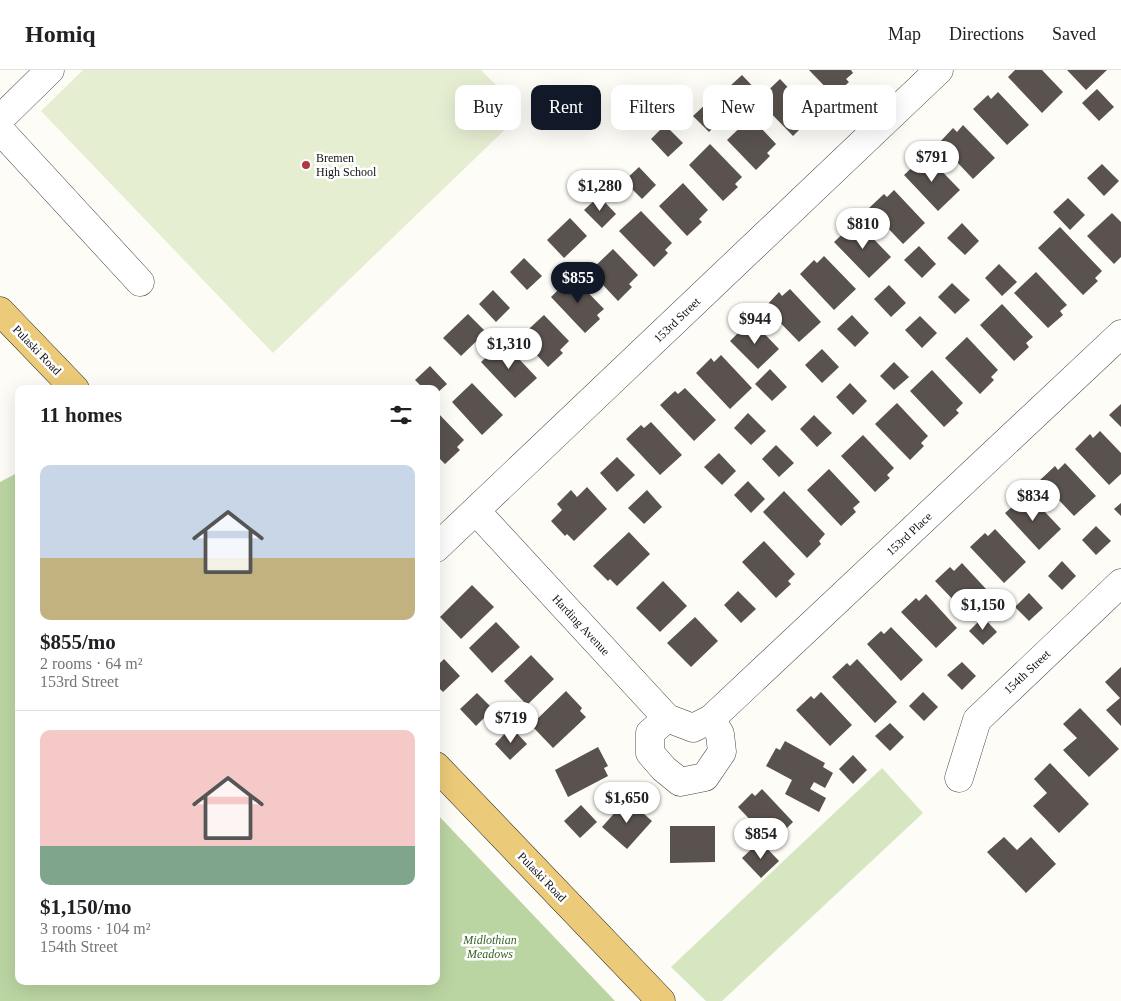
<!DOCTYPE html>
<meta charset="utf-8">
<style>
body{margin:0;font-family:Georgia,serif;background:#f2f2f2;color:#202124;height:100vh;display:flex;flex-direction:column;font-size:19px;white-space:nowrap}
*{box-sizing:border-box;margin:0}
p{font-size:16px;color:#757577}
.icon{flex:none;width:28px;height:28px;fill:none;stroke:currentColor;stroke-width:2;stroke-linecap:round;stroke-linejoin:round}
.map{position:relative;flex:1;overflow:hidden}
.sheet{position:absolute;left:15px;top:315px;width:425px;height:600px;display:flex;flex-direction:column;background:#fff;border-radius:10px;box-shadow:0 5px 20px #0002}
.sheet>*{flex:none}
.guide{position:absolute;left:455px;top:15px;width:475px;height:45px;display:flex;gap:10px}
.price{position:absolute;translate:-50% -42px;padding:0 11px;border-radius:18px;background:#fff;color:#222;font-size:16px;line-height:32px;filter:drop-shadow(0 1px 2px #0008)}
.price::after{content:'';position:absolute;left:50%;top:30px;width:15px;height:11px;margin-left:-8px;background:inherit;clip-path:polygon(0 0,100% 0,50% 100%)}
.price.current{background:#111827;color:#fff}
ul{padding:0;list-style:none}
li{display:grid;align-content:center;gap:10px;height:265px;padding:0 25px}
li+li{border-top:1px solid #e0e0e0}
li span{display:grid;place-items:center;height:155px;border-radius:10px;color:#555}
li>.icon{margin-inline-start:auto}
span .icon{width:90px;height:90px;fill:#fffc;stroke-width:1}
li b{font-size:21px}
h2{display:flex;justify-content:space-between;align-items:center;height:60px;padding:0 25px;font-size:21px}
.chip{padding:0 18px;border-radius:10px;background:#fff;box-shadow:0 5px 20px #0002;font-size:18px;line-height:45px}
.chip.current{background:#111827;color:#fff}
header{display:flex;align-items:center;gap:30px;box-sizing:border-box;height:70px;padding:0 25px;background:#fff;border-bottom:1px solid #e0e0e0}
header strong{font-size:24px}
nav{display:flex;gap:28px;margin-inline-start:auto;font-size:18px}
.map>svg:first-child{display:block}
</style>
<header>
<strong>Homiq</strong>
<nav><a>Map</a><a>Directions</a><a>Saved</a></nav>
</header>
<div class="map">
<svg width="1121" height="931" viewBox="0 0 1121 931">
<rect width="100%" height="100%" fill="#fefcf6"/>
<polygon fill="#d6e6c1" points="882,698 923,743 722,931 706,931 671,897"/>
<polygon fill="#bbd5a2" points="19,402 19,911 436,911 436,743 615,931 0,931 0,412"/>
<polygon fill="#e6eed2" points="83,0 481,0 515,34 515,50 273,283 41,41"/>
<g fill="#59524e">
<polygon points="809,0 851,0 853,3 846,9 849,12 834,26"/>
<polygon points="1015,0 1042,0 1063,22 1042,43 1008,7"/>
<polygon points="1067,0 1107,0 1086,20"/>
<polygon points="742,5 759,23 746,35 729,17"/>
<polygon points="780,9 811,42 804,48 807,52 793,66 758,30"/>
<polygon points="1097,19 1114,37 1099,51 1082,33"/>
<polygon points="998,22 1029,55 1007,75 973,39 988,25 991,29"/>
<polygon points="708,32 723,48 709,62 693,46"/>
<polygon points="751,47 776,74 767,83 770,86 756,100 727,70"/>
<polygon points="665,55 683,73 668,87 651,69"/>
<polygon points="963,55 995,88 973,109 939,73 953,58 957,62"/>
<polygon points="710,74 742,107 735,114 738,117 723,131 689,95"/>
<polygon points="929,88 960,120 938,141 904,105 919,91 922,94"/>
<polygon points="1102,94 1119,111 1104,126 1087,108"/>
<polygon points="639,97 656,115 642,129 624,111"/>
<polygon points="683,113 708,140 699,149 702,152 687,166 659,136"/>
<polygon points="894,120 925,153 903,174 869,138 884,124 887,127"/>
<polygon points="599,126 616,144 602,158 584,140"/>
<polygon points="1068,128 1085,145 1070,160 1053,142"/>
<polygon points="641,141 672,173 665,180 668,183 654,197 619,161"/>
<polygon points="1112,143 1121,152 1121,187 1114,194 1087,166"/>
<polygon points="570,148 587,166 564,188 547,170"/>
<polygon points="962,153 979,171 965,185 947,168"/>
<polygon points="859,154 891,187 869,208 834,172 849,158 852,161"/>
<polygon points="1060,157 1102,201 1095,208 1098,211 1083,225 1038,178"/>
<polygon points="919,176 936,194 922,208 904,190"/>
<polygon points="613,179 638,205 629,214 632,217 618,231 590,201"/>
<polygon points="824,186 856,219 834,240 800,204 814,190 817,193"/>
<polygon points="524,188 542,206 527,220 510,202"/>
<polygon points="999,194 1017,212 1002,226 985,208"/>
<polygon points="1036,202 1067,235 1060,241 1063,245 1048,258 1014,223"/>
<polygon points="572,206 604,239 597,245 600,249 585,263 551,227"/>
<polygon points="952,213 970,230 955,244 938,227"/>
<polygon points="889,215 906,233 891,247 874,229"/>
<polygon points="790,219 821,252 799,272 765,237 779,222 782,226"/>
<polygon points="493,220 510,238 496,252 479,234"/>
<polygon points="1002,234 1033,267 1026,273 1029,277 1014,291 980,255"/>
<polygon points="468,244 486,262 461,286 443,268"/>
<polygon points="544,245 569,271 560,280 563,283 548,297 520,267"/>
<polygon points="852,245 869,263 855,277 837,259"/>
<polygon points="920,246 937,263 922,278 905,260"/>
<polygon points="754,253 779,279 758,299 730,271 744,257 747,260"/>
<polygon points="967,267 998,300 991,307 994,310 980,324 945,288"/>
<polygon points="503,272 537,308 515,328 481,292"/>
<polygon points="822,279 839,297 822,313 805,295"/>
<polygon points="721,285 752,318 730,339 696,303 711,288 714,292"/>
<polygon points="894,292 909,307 894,320 880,306"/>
<polygon points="430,296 447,314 436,324 436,319 424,319 415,310"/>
<polygon points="770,299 787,317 772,331 755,314"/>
<polygon points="932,300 963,333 956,340 959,343 944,357 910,321"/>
<polygon points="472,313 503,345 482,365 452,332"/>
<polygon points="850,313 867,331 853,345 836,327"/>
<polygon points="685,318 716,350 694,371 660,335 675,321 678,324"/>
<polygon points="897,333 928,366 921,373 924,376 910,390 875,354"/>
<polygon points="1121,334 1121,357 1109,345"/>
<polygon points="436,341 464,370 457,377 460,380 445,394 436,385"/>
<polygon points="748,343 766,361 751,375 734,358"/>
<polygon points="814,345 832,363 817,377 800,359"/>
<polygon points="651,352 682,385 660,405 626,369 641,355 644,358"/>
<polygon points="1100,361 1121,383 1121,404 1109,415 1075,379 1090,364 1093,368"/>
<polygon points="863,365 894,398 887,405 890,408 875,422 841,386"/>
<polygon points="776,375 794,393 779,407 762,389"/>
<polygon points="719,383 736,401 722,415 704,397"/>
<polygon points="617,387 635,405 617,422 600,403"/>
<polygon points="1065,393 1096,426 1074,446 1040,410 1055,396 1058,400"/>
<polygon points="829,399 860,432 853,438 856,442 841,456 807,420"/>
<polygon points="748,411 765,429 751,443 734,425"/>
<polygon points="587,417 607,439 574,471 567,464 565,466 551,451 562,440 557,434 571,420 577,427"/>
<polygon points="647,420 662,437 644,454 628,438"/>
<polygon points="784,421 825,464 819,471 821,474 807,488 763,442"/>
<polygon points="1030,426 1061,459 1039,480 1005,443 1020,430 1023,433"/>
<polygon points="1121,433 1121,446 1114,439"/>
<polygon points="1096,456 1111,471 1096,485 1082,470"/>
<polygon points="995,459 1026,492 1004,513 970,477 985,463 988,466"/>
<polygon points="629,462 650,484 617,516 610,509 608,511 593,496"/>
<polygon points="764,471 795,504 788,511 791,514 776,528 742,492"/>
<polygon points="1062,491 1076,506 1062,520 1048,506"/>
<polygon points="962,493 986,519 964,541 935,511 950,497 954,501"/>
<polygon points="663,511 687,536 660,562 636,538"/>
<polygon points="472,515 494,537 461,569 440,547"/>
<polygon points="738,521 756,539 741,553 724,535"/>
<polygon points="1029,523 1043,538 1029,551 1015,537"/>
<polygon points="926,524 957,558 936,578 901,542 916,528 919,531"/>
<polygon points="695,547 718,571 691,597 667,573"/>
<polygon points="983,547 997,562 983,575 969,561"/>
<polygon points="496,552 520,577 492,603 469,578"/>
<polygon points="891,557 923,590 901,611 867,574 881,561 884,564"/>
<polygon points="531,585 554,609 527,635 504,611"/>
<polygon points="444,589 460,606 443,622 436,615 436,597"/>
<polygon points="857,589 897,632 875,653 832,607 847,593 850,596"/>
<polygon points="962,592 976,606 962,620 947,605"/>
<polygon points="1121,597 1121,656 1106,640 1120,628 1105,612"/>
<polygon points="566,621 582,638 580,641 586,647 553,678 531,655"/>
<polygon points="821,622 852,655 830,676 796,640 811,626 814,629"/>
<polygon points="923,622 938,637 924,651 909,636"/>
<polygon points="477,623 493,639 476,656 460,639"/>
<polygon points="1080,638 1119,679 1089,707 1063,680 1077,668 1063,654"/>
<polygon points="890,653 904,667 890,681 875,666"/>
<polygon points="511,657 527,674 510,690 495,674"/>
<polygon points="785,671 825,693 823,697 833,703 825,718 814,712 810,719 826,728 819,742 785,724 792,710 766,696 776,678 780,680"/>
<polygon points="598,677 608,696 604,698 608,706 568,727 555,700"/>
<polygon points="853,685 867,700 853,714 839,699"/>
<polygon points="1050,693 1089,734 1059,763 1033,736 1047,723 1034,709"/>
<polygon points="762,719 793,752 772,773 738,737 752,723 755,726"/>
<polygon points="627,729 652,751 627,779 602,757"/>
<polygon points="581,735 597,752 580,768 564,751"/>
<polygon points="670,756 715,756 715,792 670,793"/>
<polygon points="1004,767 1017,780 1031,767 1056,794 1026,823 987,782"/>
<polygon points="760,771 779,791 761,808 742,788"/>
</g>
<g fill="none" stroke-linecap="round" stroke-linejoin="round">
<g stroke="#444" stroke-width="29">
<g id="minor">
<polyline points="0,49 50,0"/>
<polyline points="0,60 140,212"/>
<polyline points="476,441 667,648 693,658 711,649 1121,264"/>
<polyline points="436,478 939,0"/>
<polyline points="667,648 650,663 650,683 664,699 680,712 705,707 722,682 720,664 711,649"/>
<polyline points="959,708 977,650 1121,513"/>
</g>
</g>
<g stroke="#222" stroke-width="29">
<g id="major">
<polyline points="0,241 75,319"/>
<polyline points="436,696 661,931"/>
</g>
</g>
<use href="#minor" stroke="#fff" stroke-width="28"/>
<use href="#major" stroke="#ebca79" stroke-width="28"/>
</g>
<circle fill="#b43641" stroke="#fff" stroke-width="2" cx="306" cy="95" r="5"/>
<g text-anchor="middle" stroke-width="5" stroke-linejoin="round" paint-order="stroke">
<g font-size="12" fill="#111" stroke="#fff" text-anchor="start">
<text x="316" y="92">Bremen<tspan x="316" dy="14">High School</tspan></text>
</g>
<g font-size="12" fill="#111" stroke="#fff">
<text transform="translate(677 250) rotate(-44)" y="4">153rd Street</text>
<text transform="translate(37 280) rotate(46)" y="4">Pulaski Road</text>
<text transform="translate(909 464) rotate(-43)" y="4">153rd Place</text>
<text transform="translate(581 555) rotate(47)" y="4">Harding Avenue</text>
<text transform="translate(1027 602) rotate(-43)" y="4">154th Street</text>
<text transform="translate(542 807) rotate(46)" y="4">Pulaski Road</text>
</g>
<g font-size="12" font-style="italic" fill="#366327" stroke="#fff">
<text x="490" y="874">Midlothian<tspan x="490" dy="14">Meadows</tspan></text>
</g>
</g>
</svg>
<b class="price" style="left:932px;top:113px">$791</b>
<b class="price" style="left:600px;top:142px">$1,280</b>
<b class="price" style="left:863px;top:180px">$810</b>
<b class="price current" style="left:578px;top:234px">$855</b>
<b class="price" style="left:755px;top:275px">$944</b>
<b class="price" style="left:509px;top:300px">$1,310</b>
<b class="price" style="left:1033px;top:452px">$834</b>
<b class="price" style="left:983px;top:561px">$1,150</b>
<b class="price" style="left:511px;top:674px">$719</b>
<b class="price" style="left:627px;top:754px">$1,650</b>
<b class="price" style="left:761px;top:790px">$854</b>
<div class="guide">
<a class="chip">Buy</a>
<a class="chip current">Rent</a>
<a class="chip">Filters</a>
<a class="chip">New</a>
<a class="chip">Apartment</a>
</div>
<section class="sheet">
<h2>11 homes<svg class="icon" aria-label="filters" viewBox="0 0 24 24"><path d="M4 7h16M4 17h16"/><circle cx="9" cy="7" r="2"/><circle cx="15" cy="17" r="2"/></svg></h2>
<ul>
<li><span style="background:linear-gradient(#c9d6e8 60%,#c2b280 0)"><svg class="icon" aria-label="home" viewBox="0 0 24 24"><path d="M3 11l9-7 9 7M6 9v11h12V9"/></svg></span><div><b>$855/mo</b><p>2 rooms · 64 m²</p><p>153rd Street</p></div></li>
<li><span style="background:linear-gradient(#f6c9c9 75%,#7fa58c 0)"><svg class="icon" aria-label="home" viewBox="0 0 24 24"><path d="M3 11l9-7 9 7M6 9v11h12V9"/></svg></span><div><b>$1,150/mo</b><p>3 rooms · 104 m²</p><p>154th Street</p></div></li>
</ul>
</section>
</div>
